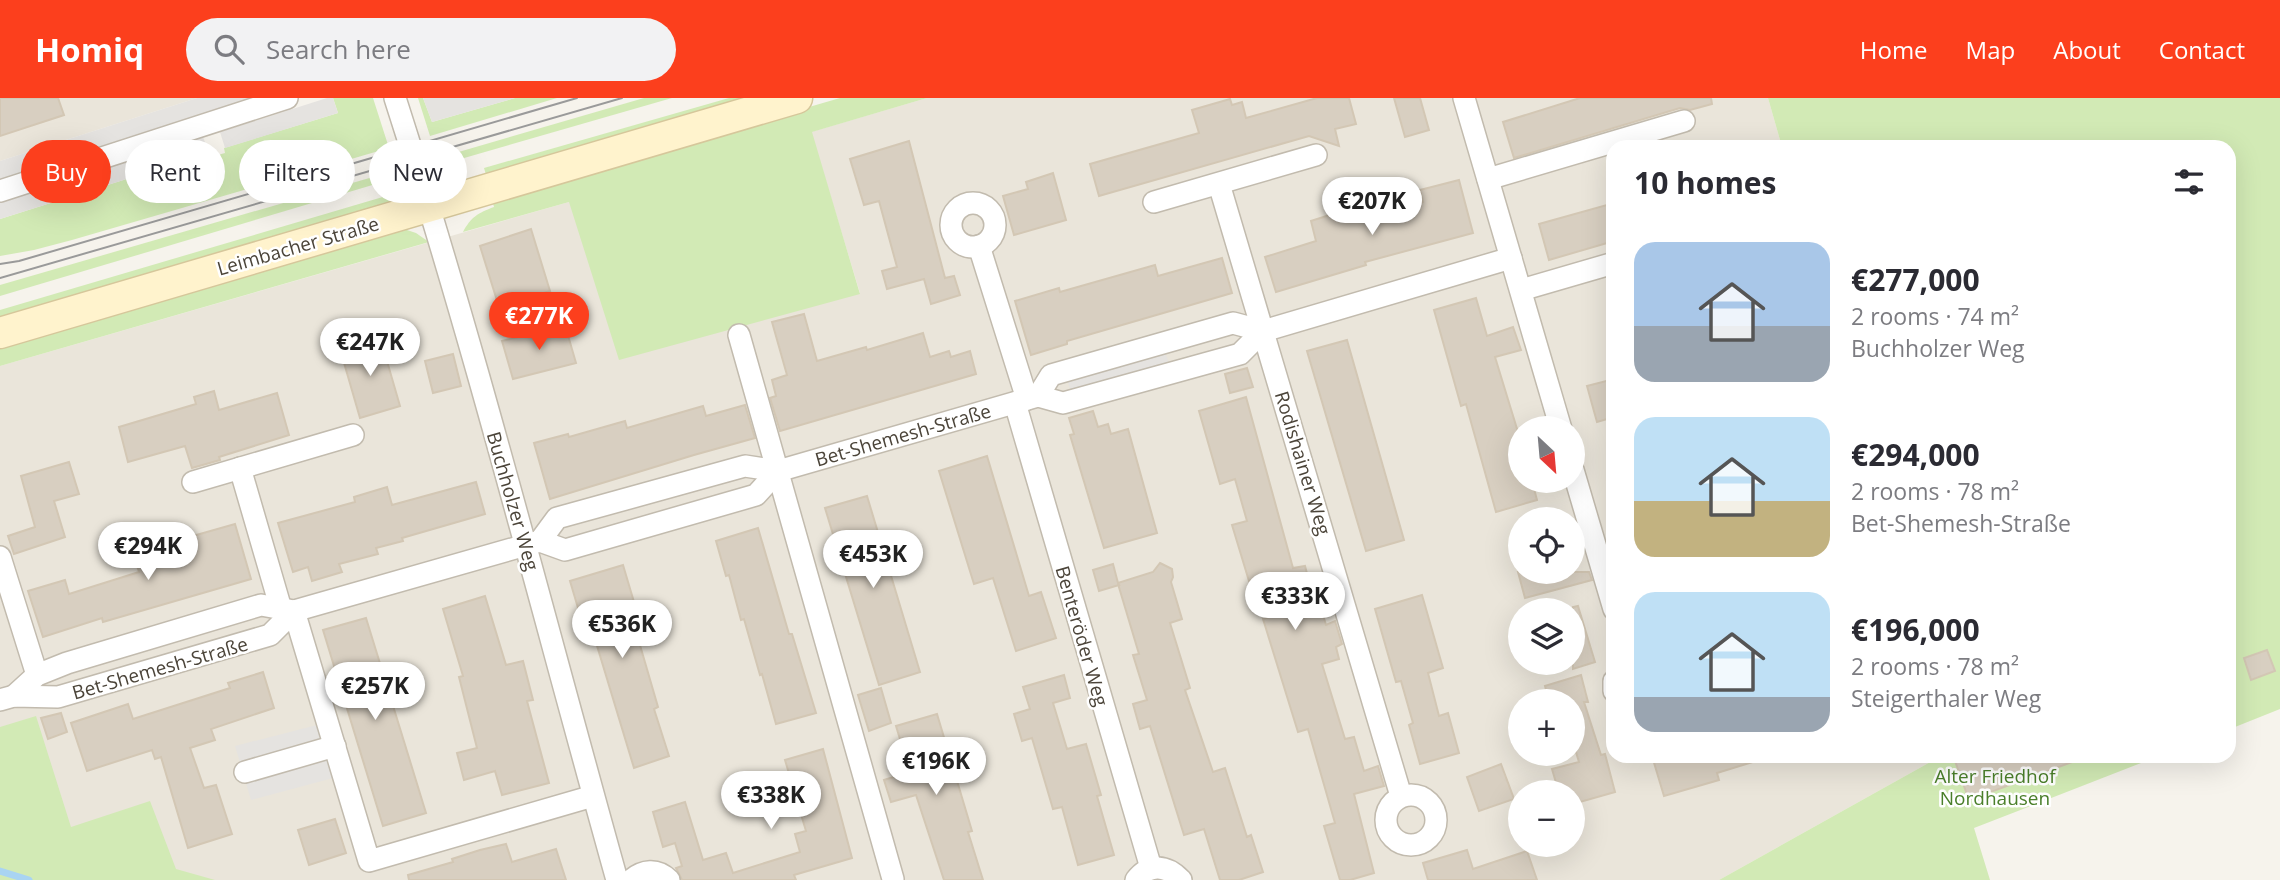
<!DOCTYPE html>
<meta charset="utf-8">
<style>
body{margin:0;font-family:"Open Sans",sans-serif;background:#f2f2f3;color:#2b2b33;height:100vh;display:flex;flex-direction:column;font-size:26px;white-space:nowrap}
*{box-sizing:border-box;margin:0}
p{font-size:23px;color:#7c7c81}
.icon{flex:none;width:38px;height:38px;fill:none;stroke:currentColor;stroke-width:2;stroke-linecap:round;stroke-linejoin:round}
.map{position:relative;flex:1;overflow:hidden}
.side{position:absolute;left:1606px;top:42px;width:630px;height:623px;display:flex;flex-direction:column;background:#fff;border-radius:21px;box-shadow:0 7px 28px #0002}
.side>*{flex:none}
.banner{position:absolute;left:21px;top:42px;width:665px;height:63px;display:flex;gap:14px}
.needle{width:46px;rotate:154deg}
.buttons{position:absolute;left:1508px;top:318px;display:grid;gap:14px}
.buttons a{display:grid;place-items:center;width:77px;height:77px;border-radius:50%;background:#fff;box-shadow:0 7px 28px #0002;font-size:35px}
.price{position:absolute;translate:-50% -60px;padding:0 16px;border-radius:24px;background:#fff;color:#222;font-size:23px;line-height:46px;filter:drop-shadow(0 2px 4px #0008)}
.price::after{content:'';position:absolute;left:50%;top:42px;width:21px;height:16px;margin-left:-10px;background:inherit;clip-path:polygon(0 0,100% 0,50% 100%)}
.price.current{background:#fc3f1d;color:#fff}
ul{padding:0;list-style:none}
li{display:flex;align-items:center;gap:21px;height:175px;padding:0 28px}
li span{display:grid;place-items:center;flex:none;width:196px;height:140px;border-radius:21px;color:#555}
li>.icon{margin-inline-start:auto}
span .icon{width:84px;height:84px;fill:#fffc;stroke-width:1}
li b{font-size:30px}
h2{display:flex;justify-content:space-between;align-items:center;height:84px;padding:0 28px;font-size:30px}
.pill{padding:0 24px;border-radius:32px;background:#fff;box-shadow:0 7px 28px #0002;font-size:24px;line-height:63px}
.pill.current{background:#fc3f1d;color:#fff}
header{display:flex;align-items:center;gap:42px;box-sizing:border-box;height:98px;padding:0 35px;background:#fc3f1d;color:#fff}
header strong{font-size:33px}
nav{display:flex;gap:38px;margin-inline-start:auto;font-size:24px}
.search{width:490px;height:63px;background:#f2f2f3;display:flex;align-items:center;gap:18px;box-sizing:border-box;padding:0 24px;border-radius:38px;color:#7c7c81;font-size:26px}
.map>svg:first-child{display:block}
</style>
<header>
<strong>Homiq</strong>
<div class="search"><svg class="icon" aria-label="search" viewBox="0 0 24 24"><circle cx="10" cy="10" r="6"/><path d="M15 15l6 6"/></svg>Search here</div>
<nav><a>Home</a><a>Map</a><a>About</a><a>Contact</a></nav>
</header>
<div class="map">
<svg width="2280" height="782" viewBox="0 0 2280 782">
<rect width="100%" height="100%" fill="#f6f3ec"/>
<g fill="#eae5da" fill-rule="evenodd">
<polygon points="0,0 197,0 0,63"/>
<path d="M 927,0 L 1768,0 L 1782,49 L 1614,49 L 1614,658 L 1941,658 L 1719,782 L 0,782 L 0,268 L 569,104 L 860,195 L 811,34 ZM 1521,331 L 1573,331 L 1573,383 L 1521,383 ZM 1521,422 L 1573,422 L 1573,474 L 1521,474 ZM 1521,513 L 1573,513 L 1573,565 L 1521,565 ZM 1521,604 L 1573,604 L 1573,656 L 1521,656 ZM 1521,695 L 1573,695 L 1573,747 L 1521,747 Z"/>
</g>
<g fill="#d2eab5">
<polygon points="333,0 373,0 389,50 72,142 34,152 0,158 0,121 209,55 211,59 225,55 224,50 338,15"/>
<polygon points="418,0 423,0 432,24 515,0 557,0 430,38"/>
<polygon points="644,0 672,0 440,67 438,60"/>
<polygon points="729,0 765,0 487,80 484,70"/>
<path d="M 840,0 L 927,0 L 812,34 L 860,196 L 619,262 L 569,104 L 463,134 C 471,119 478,115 494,109 L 492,101 Z"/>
<polygon points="1768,0 2280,0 2280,611 2230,631 2230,49 1782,49"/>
<polygon points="397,72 396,80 0,198 0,187"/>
<polygon points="403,93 402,99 397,104 0,224 0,212"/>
<polygon points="404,131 416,135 429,144 0,268 0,245"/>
<polygon points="36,618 71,729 150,703 176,771 215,782 0,782 0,629"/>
<polygon points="1941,658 2159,658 1974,730 1990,782 1719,782"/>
</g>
<g fill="#e5e3e0">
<polygon points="197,0 260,0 0,84 0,63"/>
<polygon points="327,0 333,0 338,15 225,50 220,34"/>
<polygon points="423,0 515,0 432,24"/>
<polygon points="203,39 209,55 0,121 0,104"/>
<polygon points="1164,250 1170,269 1072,297 1066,278"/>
<polygon points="317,627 333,680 251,702 235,648"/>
</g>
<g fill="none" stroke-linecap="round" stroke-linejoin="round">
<polyline stroke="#a9d4f2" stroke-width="7" points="0,773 29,782"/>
</g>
<g fill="#d8cfc1" stroke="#d3c7b4" stroke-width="2">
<polygon points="0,0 58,0 64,17 0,38"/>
<polygon points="1317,0 1349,0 1356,26 1335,31 1339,48 1309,38 1099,98 1090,66 1199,35 1192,12 1230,1 1232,7 1242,4 1246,20"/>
<polygon points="1394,0 1420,0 1429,32 1405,39"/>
<polygon points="1580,0 1711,0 1712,6 1690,12 1680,10 1514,60 1503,24"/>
<polygon points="909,43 945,180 954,178 960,197 931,206 924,181 887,191 882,173 897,169 879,103 864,107 850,61"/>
<polygon points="1053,75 1066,122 1014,137 1003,98 1028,91 1026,84"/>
<polygon points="1459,82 1473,135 1365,164 1366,167 1276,194 1265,159 1316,143 1311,123 1367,105 1371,119 1423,104 1420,92"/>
<polygon points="1614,105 1614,143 1549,162 1539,126"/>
<polygon points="531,131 550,193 499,209 480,148"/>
<polygon points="1222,160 1232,195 1067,243 1067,246 1031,257 1015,203 1059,190 1060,194 1155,167 1158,178"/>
<polygon points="1476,200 1487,238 1513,229 1521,252 1495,259 1521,344 1521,383 1532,383 1537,402 1496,414 1466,306 1461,308 1434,212"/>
<polygon points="804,216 817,263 866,249 867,252 923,235 930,259 949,253 951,259 970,253 976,276 780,333 770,300 776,298 772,282 787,277 772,224"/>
<polygon points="565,227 576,265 513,281 502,243"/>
<polygon points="380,239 400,308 360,320 340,251"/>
<polygon points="1347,242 1404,442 1366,453 1307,253"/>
<polygon points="453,256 461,288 433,295 425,263"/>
<polygon points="1247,270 1253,289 1230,295 1225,276"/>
<polygon points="1614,281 1614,319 1597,324 1587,288"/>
<polygon points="214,293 219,312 277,295 289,337 219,359 220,362 192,370 185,348 128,364 119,329 196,306 194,299"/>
<polygon points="1246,299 1293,470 1305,468 1315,506 1319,504 1326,527 1335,523 1342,546 1336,549 1339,561 1322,566 1345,641 1354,639 1364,673 1378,668 1384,688 1354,696 1374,775 1350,782 1340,782 1324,728 1335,725 1308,631 1298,634 1263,521 1285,514 1274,476 1249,483 1232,427 1247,423 1235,381 1220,386 1199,313"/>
<polygon points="745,307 755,340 694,357 550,401 534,345 568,336 569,339 625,323 627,330 703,308 706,318"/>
<polygon points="1093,313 1098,329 1108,326 1111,336 1128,331 1157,435 1104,450 1070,337 1074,336 1069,320"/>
<polygon points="987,358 1029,498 1041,494 1056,540 1016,553 993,480 974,486 939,373"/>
<polygon points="69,364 79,396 54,403 65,439 14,456 8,438 35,429 21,378"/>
<polygon points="476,384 485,416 402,440 403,443 376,450 378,456 339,466 342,474 312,483 308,469 293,474 278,425 355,404 354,399 387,389 392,407"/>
<polygon points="867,398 920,574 879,587 825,410"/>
<polygon points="235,426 251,481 103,524 102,520 43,539 28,493 65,482 69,496 139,474 133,455"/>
<polygon points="758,430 789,536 792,536 816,615 776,626 762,576 760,577 744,521 741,522 729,477 726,478 716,443"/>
<polygon points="1160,465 1172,471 1173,479 1171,484 1182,521 1170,525 1190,590 1185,592 1213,674 1225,670 1247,739 1251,737 1263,774 1239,782 1220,782 1204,731 1184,737 1150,628 1140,631 1133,606 1147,602 1133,557 1139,556 1118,486 1119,487 1099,493 1093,472 1113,466 1118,485 1153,474"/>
<polygon points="623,467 634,504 628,506 658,609 654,611 669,658 634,670 588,518 581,520 570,483"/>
<polygon points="1518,474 1589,474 1592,482 1525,500"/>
<polygon points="1422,497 1443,570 1428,575 1439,618 1448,615 1459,655 1420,666 1409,627 1413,625 1401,583 1396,584 1375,511"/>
<polygon points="485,498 506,567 523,563 533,602 527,603 549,685 502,697 495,673 464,682 457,655 477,650 459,579 463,578 443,511"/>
<polygon points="1578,508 1595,564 1573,571 1573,509"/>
<polygon points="366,520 426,715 383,728 323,532"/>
<polygon points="2267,552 2275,573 2251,582 2244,560"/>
<polygon points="263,574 274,610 211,631 215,642 190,650 204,690 216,687 232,736 188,750 161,659 155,661 152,652 87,673 71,625 128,606 133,621 230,590 228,585"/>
<polygon points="1064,577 1070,600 1053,605 1067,651 1086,646 1101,697 1097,698 1114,757 1078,767 1062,709 1053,711 1032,640 1022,643 1014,616 1030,611 1023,589"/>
<polygon points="1581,577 1588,604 1584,604 1601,657 1605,656 1615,694 1573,706 1573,695 1559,695 1552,671 1579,664 1573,644 1573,604 1549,604 1545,588"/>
<polygon points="881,590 891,625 869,633 858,597"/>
<polygon points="61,615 67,634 48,641 41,620"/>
<polygon points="937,616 972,733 968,734 983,782 944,782 916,697 891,704 884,682 910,674 896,628"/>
<polygon points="823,651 852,760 794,777 796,782 682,782 676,770 682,768 675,745 663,749 653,714 685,704 703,762 726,755 733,775 800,754 795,736 806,733 785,662"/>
<polygon points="1652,658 1755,658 1756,663 1717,675 1719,682 1664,698"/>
<polygon points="1969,658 2082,658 2083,660 1969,702 1955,663"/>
<polygon points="1501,666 1514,701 1479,713 1467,679"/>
<polygon points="335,721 346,755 309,767 298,732"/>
<polygon points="506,746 512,764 556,751 566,782 409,782 408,777 453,764 452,761 480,752"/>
<polygon points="1467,752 1473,771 1527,753 1537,782 1428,782 1423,765"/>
</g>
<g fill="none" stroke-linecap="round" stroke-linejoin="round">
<g stroke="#c2bbae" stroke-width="24">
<g id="street">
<path d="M 395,0 C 478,258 544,521 617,782"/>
<polyline points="1464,0 1561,331"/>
<polyline points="1488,81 1684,23"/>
<polyline points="1219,86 1401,698"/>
<polyline points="0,93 287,0"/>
<polyline points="1154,104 1316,57"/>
<circle cx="973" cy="127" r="22"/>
<polyline points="979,148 1027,301"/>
<polyline points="1521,192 1614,165"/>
<polyline points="739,237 893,781"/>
<polyline points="1038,298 1051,277 1233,225 1263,233"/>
<polyline points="1015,305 1151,770"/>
<polyline points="240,370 281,511"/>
<polyline points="1573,372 1614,511"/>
<polyline points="193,384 353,337"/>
<polyline points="540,443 557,420 745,368 778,373 1038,298 1063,305 1240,256 1263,233 1511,160"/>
<polyline points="0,459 37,577"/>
<polyline points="294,513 369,763 593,698"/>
<polyline points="1614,583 1614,593"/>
<polyline points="14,598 37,577 67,565 261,507 294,513 540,443 565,452 756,397 778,373"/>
<polyline points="0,602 14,598 58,599 270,537 294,513"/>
<polyline points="245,674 335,648"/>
<circle cx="1411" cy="722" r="25"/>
<path d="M 631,782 C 643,772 657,770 669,782"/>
<path d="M 1136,782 C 1149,765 1167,767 1181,782"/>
</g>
</g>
<g stroke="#d6c79b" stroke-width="33">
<polyline id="secondary" points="0,235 797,0"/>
</g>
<use href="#street" stroke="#fff" stroke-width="21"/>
<use href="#secondary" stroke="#fff3cd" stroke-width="30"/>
<g stroke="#9a9a9a" stroke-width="2">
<polyline points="0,166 19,163 577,0"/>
<polyline points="0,180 622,0"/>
</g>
</g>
<g text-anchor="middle" stroke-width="5" stroke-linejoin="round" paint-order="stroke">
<g font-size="19" fill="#4b4439" stroke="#fff">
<text transform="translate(298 148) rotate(-16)" y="7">Leimbacher Straße</text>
<text transform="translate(903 337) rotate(-16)" y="7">Bet-Shemesh-Straße</text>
<text transform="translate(1303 365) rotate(73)" y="7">Rodishainer Weg</text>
<text transform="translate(513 403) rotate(74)" y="7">Buchholzer Weg</text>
<text transform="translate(1082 538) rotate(74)" y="7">Benteröder Weg</text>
<text transform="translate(160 570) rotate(-16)" y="7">Bet-Shemesh-Straße</text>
</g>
<g font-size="19" fill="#4a7f2a" stroke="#fff">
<text x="1995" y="685">Alter Friedhof<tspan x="1995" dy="22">Nordhausen</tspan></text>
</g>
</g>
</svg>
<div class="buttons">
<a><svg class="needle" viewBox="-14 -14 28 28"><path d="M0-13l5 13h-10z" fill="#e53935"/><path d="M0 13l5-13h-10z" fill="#7c7c81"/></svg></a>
<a><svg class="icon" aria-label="locate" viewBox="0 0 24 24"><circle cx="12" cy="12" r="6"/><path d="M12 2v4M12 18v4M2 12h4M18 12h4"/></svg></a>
<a><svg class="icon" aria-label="layers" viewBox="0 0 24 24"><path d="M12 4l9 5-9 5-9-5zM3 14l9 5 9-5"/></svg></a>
<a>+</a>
<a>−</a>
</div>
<b class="price" style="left:1372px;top:139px">€207K</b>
<b class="price current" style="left:539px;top:254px">€277K</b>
<b class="price" style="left:370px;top:280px">€247K</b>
<b class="price" style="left:148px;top:484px">€294K</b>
<b class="price" style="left:873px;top:492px">€453K</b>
<b class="price" style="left:1295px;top:534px">€333K</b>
<b class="price" style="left:622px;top:562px">€536K</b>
<b class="price" style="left:375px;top:624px">€257K</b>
<b class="price" style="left:936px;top:699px">€196K</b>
<b class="price" style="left:771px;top:733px">€338K</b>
<div class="banner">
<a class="pill current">Buy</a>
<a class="pill">Rent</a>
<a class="pill">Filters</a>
<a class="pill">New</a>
</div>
<section class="side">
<h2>10 homes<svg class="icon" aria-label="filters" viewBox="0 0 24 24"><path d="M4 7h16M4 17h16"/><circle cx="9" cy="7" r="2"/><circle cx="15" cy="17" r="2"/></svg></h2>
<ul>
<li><span style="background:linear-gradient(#a9c7e8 60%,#9aa5b1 0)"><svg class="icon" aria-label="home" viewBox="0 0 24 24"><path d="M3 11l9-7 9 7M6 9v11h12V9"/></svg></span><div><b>€277,000</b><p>2 rooms · 74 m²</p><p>Buchholzer Weg</p></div></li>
<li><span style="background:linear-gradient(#bfe0f5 60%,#c2b280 0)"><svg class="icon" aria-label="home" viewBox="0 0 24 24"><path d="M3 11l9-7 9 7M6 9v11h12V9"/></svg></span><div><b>€294,000</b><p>2 rooms · 78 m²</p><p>Bet-Shemesh-Straße</p></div></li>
<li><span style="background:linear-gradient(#bfe0f5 75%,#9aa5b1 0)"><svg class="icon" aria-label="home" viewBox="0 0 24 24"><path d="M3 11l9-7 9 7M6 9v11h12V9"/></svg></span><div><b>€196,000</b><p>2 rooms · 78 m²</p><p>Steigerthaler Weg</p></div></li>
</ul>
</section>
</div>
